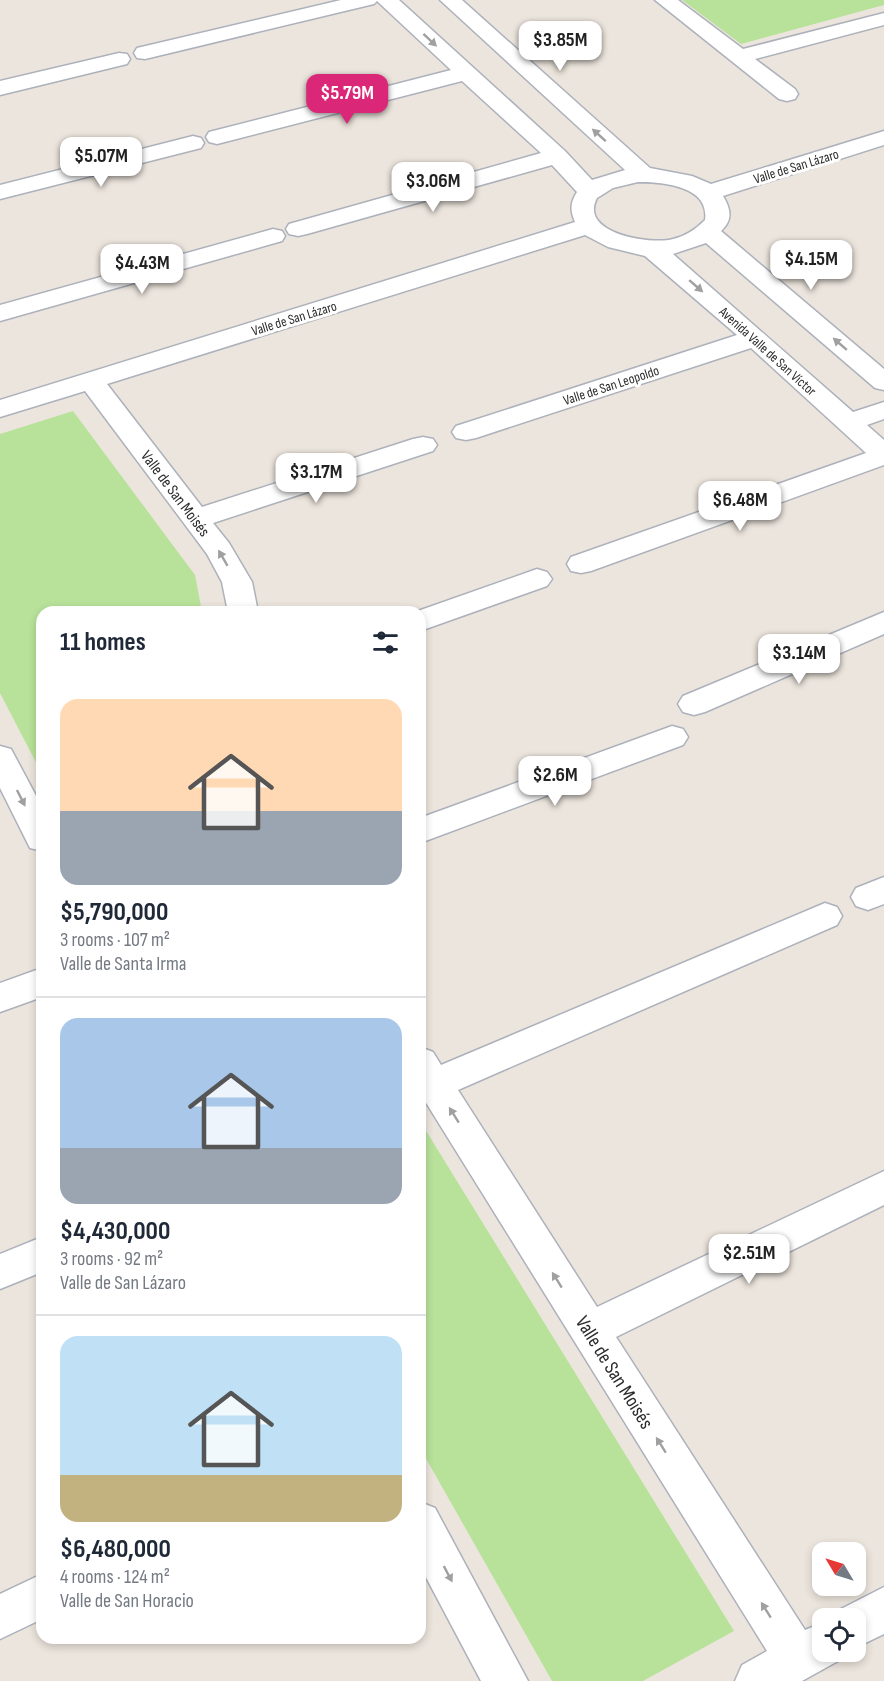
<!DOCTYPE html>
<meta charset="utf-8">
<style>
body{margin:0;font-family:"Sofia Sans Condensed",sans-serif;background:#f6f6f7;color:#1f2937;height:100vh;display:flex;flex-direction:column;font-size:22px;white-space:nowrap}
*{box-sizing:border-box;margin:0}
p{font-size:20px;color:#747a83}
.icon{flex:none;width:33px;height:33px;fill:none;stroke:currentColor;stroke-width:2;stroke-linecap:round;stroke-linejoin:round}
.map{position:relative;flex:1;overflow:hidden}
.panel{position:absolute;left:36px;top:606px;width:390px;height:1038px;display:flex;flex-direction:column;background:#fff;border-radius:18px;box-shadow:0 3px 9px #0003}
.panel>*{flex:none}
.needle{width:39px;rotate:308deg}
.controls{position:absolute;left:812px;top:1542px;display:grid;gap:12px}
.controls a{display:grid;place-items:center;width:54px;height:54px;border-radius:12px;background:#fff;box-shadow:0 3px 9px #0003;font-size:30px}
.price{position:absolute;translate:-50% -51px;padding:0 14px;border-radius:12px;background:#fff;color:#222;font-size:20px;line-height:39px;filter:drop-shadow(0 2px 3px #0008)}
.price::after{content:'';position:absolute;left:50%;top:36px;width:18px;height:14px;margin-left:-9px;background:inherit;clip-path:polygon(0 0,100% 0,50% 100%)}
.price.on{background:#db2777;color:#fff}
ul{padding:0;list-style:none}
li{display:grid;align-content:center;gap:12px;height:318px;padding:0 24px}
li+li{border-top:2px solid #e0e1e3}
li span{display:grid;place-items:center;height:186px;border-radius:18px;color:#555}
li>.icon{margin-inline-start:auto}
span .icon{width:108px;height:108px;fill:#fffc;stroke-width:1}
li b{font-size:26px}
h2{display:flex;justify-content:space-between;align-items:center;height:72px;padding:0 24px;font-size:26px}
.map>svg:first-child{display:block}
</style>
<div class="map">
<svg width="884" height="1681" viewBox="0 0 884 1681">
<rect width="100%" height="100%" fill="#ece5dd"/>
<g fill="#b8e29a">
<polygon points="682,0 884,0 884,5 741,44"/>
<polygon points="73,411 195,575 202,612 42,612 42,774 0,693 0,434"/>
<polygon points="420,1121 734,1631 643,1681 552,1681 420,1448"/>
</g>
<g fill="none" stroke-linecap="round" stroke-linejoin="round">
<g stroke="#adb1bb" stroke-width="3">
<g id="minor">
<path d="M 341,0 L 399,0 L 565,151 L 592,180 L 625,170 L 440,0 L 462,0 L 650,168 L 692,176 L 711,184 L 884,131 L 884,145 L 723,196 C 731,209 733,220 721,231 L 884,369 L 884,390 L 875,388 L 706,243 L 673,254 L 853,412 L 884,402 L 884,419 L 867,425 L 884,440 L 884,465 L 591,571 L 581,573 L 571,571 L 567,564 L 571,557 L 866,453 L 751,348 L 476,438 L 466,440 L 456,438 L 452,432 L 456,426 L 737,335 L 645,256 L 608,247 L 585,235 L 107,384 L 202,507 L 413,439 L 423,437 L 433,439 L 437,445 L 433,451 L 213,523 L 229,543 L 252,582 L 258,612 L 228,612 L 222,582 L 207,554 L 85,391 L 0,417 L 0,400 L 575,222 C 570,210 570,203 577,192 L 552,165 L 307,234 L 298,236 L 289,234 L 286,229 L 289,224 L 541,153 L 462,81 L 217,144 L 209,142 L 206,137 L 209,132 L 451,70 L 377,1 L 374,4 L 145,59 L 137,58 L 134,53 L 137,48 ZM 638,182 C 663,182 710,186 705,220 C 696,229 686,236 673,239 C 652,245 578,234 597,198 L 613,188 Z"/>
<polygon points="655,0 678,0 743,49 884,13 884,25 755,59 795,89 798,94 795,99 787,101 779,99"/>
<polygon points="119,53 127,54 130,59 127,64 0,95 0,81"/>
<polygon points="193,136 201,138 204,143 201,148 0,199 0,185"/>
<polygon points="273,229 282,231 285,236 282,241 0,321 0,305"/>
<polygon points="537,569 547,572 552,579 547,586 420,631 420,612 415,612"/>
<polygon points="884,612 884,634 705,712 694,715 683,712 678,704 683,696"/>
<polygon points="672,726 683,729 688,737 683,745 420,843 420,818"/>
<polygon points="0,746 11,749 42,807 42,851 30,848 0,788"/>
<polygon points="884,877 884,904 868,910 856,906 851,897 856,888"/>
<polygon points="825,903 837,907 842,916 837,925 458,1090 597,1307 884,1171 884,1205 616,1337 805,1630 822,1623 822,1652 842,1652 838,1661 802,1681 735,1681 742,1665 767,1651 420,1093 420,1047 433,1052 441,1065"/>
<polygon points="42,968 42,997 0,1012 0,983"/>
<polygon points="42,1237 42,1272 0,1289 0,1254"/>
<polygon points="420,1502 435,1508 528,1681 481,1681 420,1566"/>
<polygon points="42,1574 42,1619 0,1639 0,1594"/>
<polygon points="884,1587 884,1634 855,1648 855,1618 836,1618 839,1610"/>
</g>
</g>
<use href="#minor" fill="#fff" fill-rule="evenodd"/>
</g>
<defs><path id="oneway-solid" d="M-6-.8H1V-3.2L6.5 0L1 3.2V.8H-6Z" transform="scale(1.5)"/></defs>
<g fill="#a0a0a0">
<use href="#oneway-solid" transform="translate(430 40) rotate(43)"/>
<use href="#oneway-solid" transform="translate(599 135) rotate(-138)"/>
<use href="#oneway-solid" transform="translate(696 286) rotate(41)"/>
<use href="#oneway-solid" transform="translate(840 344) rotate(-139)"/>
<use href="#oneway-solid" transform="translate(223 558) rotate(-120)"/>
<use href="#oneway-solid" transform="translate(21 798) rotate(63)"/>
<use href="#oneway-solid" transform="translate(454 1115) rotate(-122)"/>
<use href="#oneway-solid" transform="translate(557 1280) rotate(-122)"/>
<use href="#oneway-solid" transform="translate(661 1445) rotate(-122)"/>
<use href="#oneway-solid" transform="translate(448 1574) rotate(62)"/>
<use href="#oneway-solid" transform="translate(766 1610) rotate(-122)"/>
</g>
<g text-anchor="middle" stroke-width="6" stroke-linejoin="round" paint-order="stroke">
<g font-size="14" fill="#2b2b2b" stroke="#fff">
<text transform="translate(796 166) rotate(-17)" y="5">Valle de San Lázaro</text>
<text transform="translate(294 318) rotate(-17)" y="5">Valle de San Lázaro</text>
<text transform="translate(768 351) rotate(42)" y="5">Avenida Valle de San Víctor</text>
<text transform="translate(611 385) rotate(-18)" y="5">Valle de San Leopoldo</text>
</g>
<g font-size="16" fill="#2b2b2b" stroke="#fff">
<text transform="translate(176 493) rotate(53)" y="6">Valle de San Moisés</text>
</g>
<g font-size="20" fill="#2b2b2b" stroke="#fff">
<text transform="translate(615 1372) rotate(58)" y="7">Valle de San Moisés</text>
</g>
</g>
</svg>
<div class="controls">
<a><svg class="needle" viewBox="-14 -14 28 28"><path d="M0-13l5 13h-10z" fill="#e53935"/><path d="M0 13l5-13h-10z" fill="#747a83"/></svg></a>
<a><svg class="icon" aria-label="locate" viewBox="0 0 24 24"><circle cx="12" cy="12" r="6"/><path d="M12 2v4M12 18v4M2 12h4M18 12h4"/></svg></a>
</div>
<b class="price" style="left:560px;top:72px">$3.85M</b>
<b class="price on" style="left:347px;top:125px">$5.79M</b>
<b class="price" style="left:101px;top:188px">$5.07M</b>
<b class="price" style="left:433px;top:213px">$3.06M</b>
<b class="price" style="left:811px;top:291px">$4.15M</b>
<b class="price" style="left:142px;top:295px">$4.43M</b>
<b class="price" style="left:316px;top:504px">$3.17M</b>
<b class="price" style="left:740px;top:532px">$6.48M</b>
<b class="price" style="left:799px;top:685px">$3.14M</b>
<b class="price" style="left:555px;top:807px">$2.6M</b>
<b class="price" style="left:749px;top:1285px">$2.51M</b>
<section class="panel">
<h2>11 homes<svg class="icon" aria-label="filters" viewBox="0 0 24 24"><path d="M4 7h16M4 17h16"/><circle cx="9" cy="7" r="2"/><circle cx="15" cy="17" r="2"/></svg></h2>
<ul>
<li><span style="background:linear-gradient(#ffd9b3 60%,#9aa5b1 0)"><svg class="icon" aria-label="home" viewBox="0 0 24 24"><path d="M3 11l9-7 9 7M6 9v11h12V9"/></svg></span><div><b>$5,790,000</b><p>3 rooms · 107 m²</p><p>Valle de Santa Irma</p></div></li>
<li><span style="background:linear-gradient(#a9c7e8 70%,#9aa5b1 0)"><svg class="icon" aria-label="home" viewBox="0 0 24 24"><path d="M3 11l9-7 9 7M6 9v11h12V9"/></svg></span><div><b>$4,430,000</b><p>3 rooms · 92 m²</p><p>Valle de San Lázaro</p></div></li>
<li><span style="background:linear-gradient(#bfe0f5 75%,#c2b280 0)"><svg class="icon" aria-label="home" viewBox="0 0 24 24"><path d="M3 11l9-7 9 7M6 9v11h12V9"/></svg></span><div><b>$6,480,000</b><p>4 rooms · 124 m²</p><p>Valle de San Horacio</p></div></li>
</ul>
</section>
</div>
